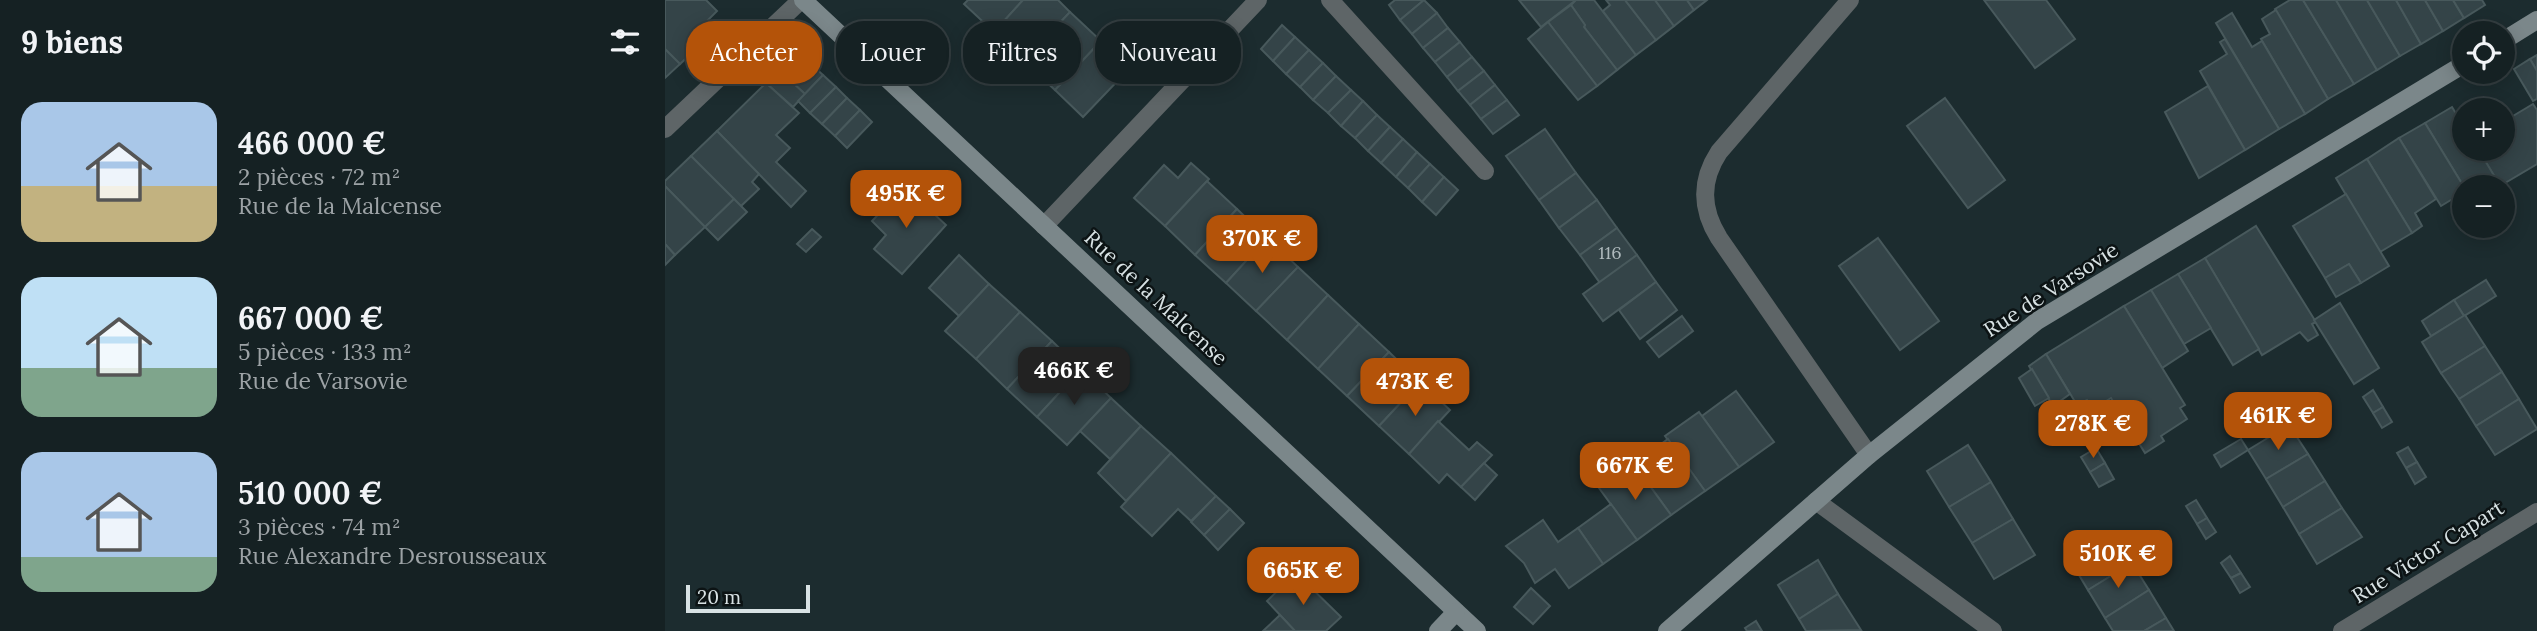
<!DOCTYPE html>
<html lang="fr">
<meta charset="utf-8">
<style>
body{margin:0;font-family:Lora,serif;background:#1e292b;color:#f1f3f6;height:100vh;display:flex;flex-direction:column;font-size:26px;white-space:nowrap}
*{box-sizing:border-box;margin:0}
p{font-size:23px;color:#9da3a6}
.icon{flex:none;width:38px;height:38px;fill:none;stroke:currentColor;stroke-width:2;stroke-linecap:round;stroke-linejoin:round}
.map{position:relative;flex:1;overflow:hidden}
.side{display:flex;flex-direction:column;background:#152123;width:665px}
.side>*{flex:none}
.guide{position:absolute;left:21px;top:21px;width:665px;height:63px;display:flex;gap:14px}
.buttons{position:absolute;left:1787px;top:21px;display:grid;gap:14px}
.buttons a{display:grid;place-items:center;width:63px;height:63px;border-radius:50%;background:#152123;box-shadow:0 4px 18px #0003,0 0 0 2px #343e41;font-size:35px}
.scale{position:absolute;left:21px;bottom:18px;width:124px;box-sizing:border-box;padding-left:7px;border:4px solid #d8e2e4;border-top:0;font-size:19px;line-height:24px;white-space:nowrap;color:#d8e2e4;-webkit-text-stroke:5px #0c1314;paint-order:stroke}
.price{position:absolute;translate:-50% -60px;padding:0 16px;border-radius:14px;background:#b45309;color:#fff;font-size:23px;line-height:46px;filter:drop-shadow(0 2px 4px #0008)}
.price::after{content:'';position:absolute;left:50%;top:42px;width:21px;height:16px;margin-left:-10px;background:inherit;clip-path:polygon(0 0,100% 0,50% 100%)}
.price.current{background:#222;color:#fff}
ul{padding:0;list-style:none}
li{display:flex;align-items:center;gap:21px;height:175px;padding:0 21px}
li span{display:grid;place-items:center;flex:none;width:196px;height:140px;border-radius:21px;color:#555}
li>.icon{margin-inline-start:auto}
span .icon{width:84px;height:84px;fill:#fffc;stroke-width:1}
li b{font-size:30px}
h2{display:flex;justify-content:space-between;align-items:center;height:84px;padding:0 21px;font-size:30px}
.chip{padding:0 24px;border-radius:28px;background:#152123;box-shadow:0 4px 18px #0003,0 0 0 2px #343e41;font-size:24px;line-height:63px}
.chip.current{background:#b45309;color:#fff}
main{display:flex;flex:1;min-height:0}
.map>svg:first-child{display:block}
</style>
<main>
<section class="side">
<h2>9 biens<svg class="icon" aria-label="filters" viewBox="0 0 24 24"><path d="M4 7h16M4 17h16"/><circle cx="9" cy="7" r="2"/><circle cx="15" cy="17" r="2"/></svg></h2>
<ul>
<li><span style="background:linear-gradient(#a9c7e8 60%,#c2b280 0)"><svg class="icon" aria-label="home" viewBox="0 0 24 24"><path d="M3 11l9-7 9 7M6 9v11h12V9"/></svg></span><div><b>466 000 €</b><p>2 pièces · 72 m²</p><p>Rue de la Malcense</p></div></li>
<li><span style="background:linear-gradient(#bfe0f5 65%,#7fa58c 0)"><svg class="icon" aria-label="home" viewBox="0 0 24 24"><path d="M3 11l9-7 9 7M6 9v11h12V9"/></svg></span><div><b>667 000 €</b><p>5 pièces · 133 m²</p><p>Rue de Varsovie</p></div></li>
<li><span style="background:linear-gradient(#a9c7e8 75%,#7fa58c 0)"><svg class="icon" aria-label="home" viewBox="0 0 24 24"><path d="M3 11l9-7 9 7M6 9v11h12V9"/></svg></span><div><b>510 000 €</b><p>3 pièces · 74 m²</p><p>Rue Alexandre Desrousseaux</p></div></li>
</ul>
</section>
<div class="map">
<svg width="1872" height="631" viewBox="0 0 1872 631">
<rect width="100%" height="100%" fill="#1c2c2f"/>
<g fill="#344448" stroke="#48595c" stroke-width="2">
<polygon points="0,0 41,0 52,11 38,25 47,34 15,64 0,49"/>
<polygon points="303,0 358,0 329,32 299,4"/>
<polygon points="358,0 393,0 405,12 359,61 329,32"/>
<polygon points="730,0 759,0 735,20 724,5"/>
<polygon points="759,0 772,13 747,34 735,20"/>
<polygon points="854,0 911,0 876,27"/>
<polygon points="911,0 929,0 971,55 952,70 919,27 920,25 906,5"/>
<polygon points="941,0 960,0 991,40 971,55 938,11 945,5"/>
<polygon points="960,0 990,0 1009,26 991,40"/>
<polygon points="990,0 1022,0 1029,10 1009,26"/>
<polygon points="1022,0 1042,0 1029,10"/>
<polygon points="1319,0 1381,0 1410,39 1370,68"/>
<polygon points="1625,0 1638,0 1689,84 1663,99 1610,9"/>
<polygon points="1638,0 1671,0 1712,70 1689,84"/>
<polygon points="1671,0 1702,0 1735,56 1712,70"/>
<polygon points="1702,0 1731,0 1756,44 1735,56"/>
<polygon points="1731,0 1760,0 1778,31 1756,44"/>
<polygon points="1760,0 1788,0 1799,18 1778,31"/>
<polygon points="1788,0 1817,0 1820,5 1799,18"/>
<polygon points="906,5 920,25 919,27 952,70 932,86 883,22"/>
<polygon points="1611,10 1663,99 1640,114 1596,39 1605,34 1597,19"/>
<polygon points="405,12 436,41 390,90 359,61"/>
<polygon points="772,13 783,28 758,48 747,34"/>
<polygon points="1567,13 1587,47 1597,41 1640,114 1614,129 1551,23"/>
<polygon points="883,22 932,86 913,100 863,39"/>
<polygon points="617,25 630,37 608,61 596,49"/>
<polygon points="783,28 795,42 770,62 758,48"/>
<polygon points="630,37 644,50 621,74 608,61"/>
<polygon points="1560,39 1614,129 1580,150 1535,71 1562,54 1555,42"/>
<polygon points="795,42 807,57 782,77 770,62"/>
<polygon points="434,43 462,71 418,117 390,90"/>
<polygon points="0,49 15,64 0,78"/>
<polygon points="644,50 658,63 635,87 621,74"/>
<polygon points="1872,55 1872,71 1865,59"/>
<polygon points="807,57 819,71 793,91 782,77"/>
<polygon points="1865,59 1872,71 1872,99 1868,101 1849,69"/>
<polygon points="123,63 145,63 158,75 140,94 115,71"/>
<polygon points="658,63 671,76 648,100 635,87"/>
<polygon points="115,71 140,94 128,107 101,83"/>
<polygon points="819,71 830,85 805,105 793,91"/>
<polygon points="158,75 171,87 145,113 133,101"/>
<polygon points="671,76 686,90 663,113 648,100"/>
<polygon points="101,83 134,113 111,135 125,148 111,162 141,191 126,207 52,131"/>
<polygon points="830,85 842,100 816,119 805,105"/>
<polygon points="1543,86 1580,150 1534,178 1500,112"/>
<polygon points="171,87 182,98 157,124 145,113"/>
<polygon points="686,90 698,101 676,126 663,113"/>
<polygon points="182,98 195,110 170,136 157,124"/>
<polygon points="1280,98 1340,180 1303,208 1242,126"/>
<polygon points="842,100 854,115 828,134 816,119"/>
<polygon points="698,101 712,115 690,138 676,126"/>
<polygon points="1868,104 1872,110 1872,164 1835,186 1813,149 1838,149 1838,122"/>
<polygon points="1787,107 1799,127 1799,149 1813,149 1836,187 1799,187 1760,123"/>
<polygon points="195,110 207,122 182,148 170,136"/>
<polygon points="712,115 725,127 703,151 690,138"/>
<polygon points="1760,123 1799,187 1799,192 1776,206 1734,138"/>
<polygon points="725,127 738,139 716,163 703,151"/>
<polygon points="880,129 911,173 874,200 841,156"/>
<polygon points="52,131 94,174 87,182 94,189 76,206 26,156"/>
<polygon points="1734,138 1771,199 1750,213 1757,226 1747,233 1702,159"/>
<polygon points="738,139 752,152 731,177 716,163"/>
<polygon points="752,152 765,164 743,188 731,177"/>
<polygon points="26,156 69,199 40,227 0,186 0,181"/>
<polygon points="1702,159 1747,233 1715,252 1671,178"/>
<polygon points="526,163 544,179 500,226 469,198 499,165 513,178"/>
<polygon points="765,164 779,177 757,202 743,188"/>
<polygon points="911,173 932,200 894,228 874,200"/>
<polygon points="779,177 793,190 771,215 757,202"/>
<polygon points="542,181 572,209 530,255 500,226"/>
<polygon points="0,186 40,227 10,255 0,244"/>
<polygon points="240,187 281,225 237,274 209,249 221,235 207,221"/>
<polygon points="1681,194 1724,266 1696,283 1684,264 1660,278 1628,226"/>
<polygon points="69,199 82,212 53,240 40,227"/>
<polygon points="932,200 952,228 915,255 894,228"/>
<polygon points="572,209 602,238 561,283 530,255"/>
<polygon points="1591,226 1651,322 1647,324 1653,335 1643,341 1635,332 1597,355 1540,258"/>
<polygon points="952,228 972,255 935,283 915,255"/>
<polygon points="147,229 156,237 141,252 132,244"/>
<polygon points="602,238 633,267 591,311 561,283"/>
<polygon points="1213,238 1274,321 1235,350 1174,266"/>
<polygon points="0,244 10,255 0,265"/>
<polygon points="294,255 324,284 294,316 264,288"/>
<polygon points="972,255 991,282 938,321 918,294"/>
<polygon points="1540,258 1594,349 1568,365 1513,274"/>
<polygon points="1684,264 1696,283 1671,297 1660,278"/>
<polygon points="633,267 663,295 622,340 591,311"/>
<polygon points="1513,274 1546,328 1519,344 1486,290"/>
<polygon points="1821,280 1831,296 1799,316 1789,300"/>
<polygon points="991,282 1012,310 975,339 954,310"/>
<polygon points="324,284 355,312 311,359 280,331"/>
<polygon points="1486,290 1523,351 1497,368 1459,306"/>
<polygon points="663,295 694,324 653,369 622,340"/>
<polygon points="1789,300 1799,316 1766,336 1757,321"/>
<polygon points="1675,303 1714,368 1689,384 1649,320"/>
<polygon points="1459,306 1520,405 1515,408 1522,419 1496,436 1499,441 1480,453 1446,398 1428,409 1422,400 1412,405 1381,354"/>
<polygon points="355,312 387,341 342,389 311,359"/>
<polygon points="1800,315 1820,346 1776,373 1757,342"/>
<polygon points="1017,316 1028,331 994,357 982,342"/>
<polygon points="694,324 724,352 682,396 653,369"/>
<polygon points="387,341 416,369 372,417 342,389"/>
<polygon points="1820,346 1837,372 1794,399 1776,373"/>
<polygon points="724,352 755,382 714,426 682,396"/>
<polygon points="1381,354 1405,394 1388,406 1364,366"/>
<polygon points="416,369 446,398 402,445 372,417"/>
<polygon points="1367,369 1384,398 1370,406 1354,378"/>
<polygon points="1837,372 1854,399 1811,426 1794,399"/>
<polygon points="755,382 785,410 744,454 714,426"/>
<polygon points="1708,390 1718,407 1708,413 1698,397"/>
<polygon points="1071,391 1109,442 1074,467 1037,416"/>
<polygon points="446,398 476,426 445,459 415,431"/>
<polygon points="1854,399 1872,429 1830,455 1811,426"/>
<polygon points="1718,407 1727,422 1717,428 1708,413"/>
<polygon points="1034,412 1074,467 1040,491 1000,436"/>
<polygon points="773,421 804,450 812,442 827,455 796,487 782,474 774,483 744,454"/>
<polygon points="1624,425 1643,454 1601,479 1583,450"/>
<polygon points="476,426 506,453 461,501 433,473"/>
<polygon points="1003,439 1040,491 1006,515 969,464"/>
<polygon points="1576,439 1583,450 1556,467 1549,455"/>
<polygon points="1303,445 1326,482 1284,507 1262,471"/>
<polygon points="1743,447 1752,462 1741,468 1732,453"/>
<polygon points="1431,448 1440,463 1425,472 1416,457"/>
<polygon points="506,453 551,496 526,521 513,509 487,536 456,507"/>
<polygon points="1643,454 1660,481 1618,507 1601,479"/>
<polygon points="1752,462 1761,477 1750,484 1741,468"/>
<polygon points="819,463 832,475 810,500 796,487"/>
<polygon points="1440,463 1449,479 1434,487 1425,472"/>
<polygon points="969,464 1006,515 972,540 934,488"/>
<polygon points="1660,481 1677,508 1634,534 1618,507"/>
<polygon points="1326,482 1348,519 1307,543 1284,507"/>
<polygon points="551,496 565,509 539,535 526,522"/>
<polygon points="1531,500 1542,518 1532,524 1521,506"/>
<polygon points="946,504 972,540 938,564 913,528"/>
<polygon points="1677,508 1697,537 1652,564 1634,534"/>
<polygon points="565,509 579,523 553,550 539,535"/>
<polygon points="1542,518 1551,532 1541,539 1532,524"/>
<polygon points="1348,519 1370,555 1329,579 1307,543"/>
<polygon points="878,520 893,542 913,528 938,564 904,588 890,569 870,583 859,563 841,546"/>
<polygon points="1450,533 1467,563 1423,590 1405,560"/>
<polygon points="1565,556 1576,573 1566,578 1556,563"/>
<polygon points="1153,560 1173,594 1134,619 1113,585"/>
<polygon points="1467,563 1484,590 1440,618 1423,590"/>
<polygon points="631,573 676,617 661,631 630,631 602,601"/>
<polygon points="1576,573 1585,587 1575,593 1566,578"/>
<polygon points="866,588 885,606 868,624 849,607"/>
<polygon points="1484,590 1501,618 1479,631 1448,631 1440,618"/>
<polygon points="1173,594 1196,630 1141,631 1134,619"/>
<polygon points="615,615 630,631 598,631"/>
<polygon points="1501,618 1509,631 1479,631"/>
<polygon points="1091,621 1097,631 1082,631 1080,628"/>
</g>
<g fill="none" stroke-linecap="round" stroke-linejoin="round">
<g stroke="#5e6567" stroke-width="18">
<polyline points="665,0 820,171"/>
<polyline points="379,226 593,0"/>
</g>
<g stroke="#5e6567" stroke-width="18">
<path d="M 1185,0 L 1054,152 C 1035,181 1036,209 1054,238 L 1204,455"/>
<polyline points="0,129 136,0"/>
<polyline points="1151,501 1328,631"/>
<polyline points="1677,631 1872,512"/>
</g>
<g stroke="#7b878a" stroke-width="18">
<polyline points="138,0 812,631"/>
<polyline points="1838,41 1872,20"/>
<polyline points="773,631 791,612"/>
<polyline points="1002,631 1204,455 1372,321 1799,64"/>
</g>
</g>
<g text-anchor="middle" stroke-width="5" stroke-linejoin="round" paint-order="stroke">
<g font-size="18" fill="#afbabd">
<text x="945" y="259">116</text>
</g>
<g font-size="21" fill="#d8e2e4" stroke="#0c1314">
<text transform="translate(1386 290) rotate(-33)" y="7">Rue de Varsovie</text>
<text transform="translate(491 298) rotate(43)" y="7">Rue de la Malcense</text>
<text transform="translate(1763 552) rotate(-32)" y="7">Rue Victor Capart</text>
</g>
</g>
</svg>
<div class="buttons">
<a><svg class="icon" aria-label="locate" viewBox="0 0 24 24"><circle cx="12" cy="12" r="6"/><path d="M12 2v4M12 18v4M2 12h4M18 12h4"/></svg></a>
<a>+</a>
<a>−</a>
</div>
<div class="scale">20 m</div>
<b class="price" style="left:241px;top:230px">495K €</b>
<b class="price" style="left:597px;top:275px">370K €</b>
<b class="price current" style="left:409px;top:407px">466K €</b>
<b class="price" style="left:750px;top:418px">473K €</b>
<b class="price" style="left:1613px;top:452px">461K €</b>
<b class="price" style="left:1428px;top:460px">278K €</b>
<b class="price" style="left:970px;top:502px">667K €</b>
<b class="price" style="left:1453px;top:590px">510K €</b>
<b class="price" style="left:638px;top:607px">665K €</b>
<div class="guide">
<a class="chip current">Acheter</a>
<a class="chip">Louer</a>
<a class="chip">Filtres</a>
<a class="chip">Nouveau</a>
</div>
</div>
</main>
